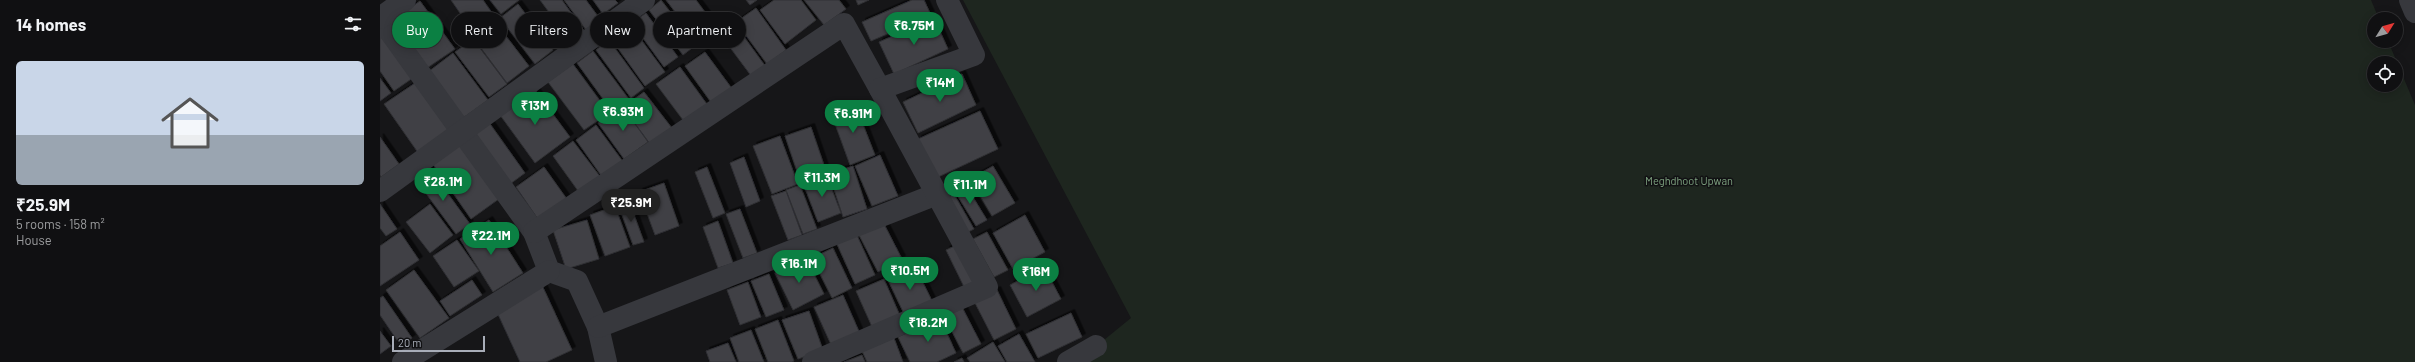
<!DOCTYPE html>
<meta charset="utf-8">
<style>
body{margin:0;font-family:Barlow,sans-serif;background:#1e1e20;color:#f1f3f6;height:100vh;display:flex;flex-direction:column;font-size:15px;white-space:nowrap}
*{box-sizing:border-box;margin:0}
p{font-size:13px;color:#9c9d9f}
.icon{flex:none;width:22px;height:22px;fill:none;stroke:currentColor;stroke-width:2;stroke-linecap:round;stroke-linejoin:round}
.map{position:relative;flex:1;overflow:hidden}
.drawer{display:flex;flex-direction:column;background:#101012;width:380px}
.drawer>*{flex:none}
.guide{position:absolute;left:12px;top:12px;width:380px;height:36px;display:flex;gap:8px}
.needle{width:26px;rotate:53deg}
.controls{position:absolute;left:1987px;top:12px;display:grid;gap:8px}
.controls a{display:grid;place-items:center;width:36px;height:36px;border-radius:50%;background:#101012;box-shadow:0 2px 10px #0003,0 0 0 1px #303032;font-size:20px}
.scale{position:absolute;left:12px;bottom:10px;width:93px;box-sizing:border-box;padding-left:4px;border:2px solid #a8adb8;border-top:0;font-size:11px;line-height:14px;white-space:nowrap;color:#a8adb8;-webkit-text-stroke:3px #111113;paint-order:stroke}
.price{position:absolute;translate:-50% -34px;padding:0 9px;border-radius:14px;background:#0b8043;color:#fff;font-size:13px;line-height:26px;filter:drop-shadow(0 1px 2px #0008)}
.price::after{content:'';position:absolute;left:50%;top:24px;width:12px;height:9px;margin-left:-6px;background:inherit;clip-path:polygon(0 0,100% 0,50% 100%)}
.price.current{background:#222;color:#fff}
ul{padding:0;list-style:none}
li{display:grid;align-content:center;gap:8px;height:212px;padding:0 16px}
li+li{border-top:1px solid #303032}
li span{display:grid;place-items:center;height:124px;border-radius:6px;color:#555}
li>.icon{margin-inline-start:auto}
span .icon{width:72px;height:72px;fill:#fffc;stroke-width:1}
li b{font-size:17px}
h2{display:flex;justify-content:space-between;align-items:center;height:48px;padding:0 16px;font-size:17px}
.chip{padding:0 14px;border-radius:18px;background:#101012;box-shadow:0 2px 10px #0003,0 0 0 1px #303032;font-size:14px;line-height:36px}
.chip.current{background:#0b8043;color:#fff}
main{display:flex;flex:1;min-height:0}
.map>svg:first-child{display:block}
</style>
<main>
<section class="drawer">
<h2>14 homes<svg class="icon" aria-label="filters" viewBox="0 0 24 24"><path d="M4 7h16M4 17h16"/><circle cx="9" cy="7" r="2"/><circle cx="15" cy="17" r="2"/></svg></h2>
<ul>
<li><span style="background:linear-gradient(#c9d6e8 60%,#9aa5b1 0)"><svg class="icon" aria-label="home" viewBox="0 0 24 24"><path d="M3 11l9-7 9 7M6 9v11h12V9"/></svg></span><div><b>₹25.9M</b><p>5 rooms · 158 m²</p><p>House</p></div></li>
</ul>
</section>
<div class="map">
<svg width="2035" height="362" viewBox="0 0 2035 362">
<defs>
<filter id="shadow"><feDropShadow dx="3.5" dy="-3.5" stdDeviation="0" flood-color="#0009"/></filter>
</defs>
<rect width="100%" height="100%" fill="#161618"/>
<path fill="#1e261f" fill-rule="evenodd" d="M 583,0 L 1991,0 L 1999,19 L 1994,19 L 1994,41 L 2008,41 L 2035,105 L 2035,362 L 697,362 L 751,318 ZM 1994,63 L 2016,63 L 2016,85 L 1994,85 Z"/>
<g fill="#404145" stroke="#303034" filter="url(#shadow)">
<polygon points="71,0 103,0 115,17 93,32"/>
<polygon points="110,0 139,0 121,14"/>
<polygon points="160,0 182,0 205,32 191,42"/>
<polygon points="184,0 206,0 220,19 206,30"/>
<polygon points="213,0 235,0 238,3 223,14"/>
<polygon points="281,0 316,45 303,55 269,10"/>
<polygon points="286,0 316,0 337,28 318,42"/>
<polygon points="366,0 377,0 370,5"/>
<polygon points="394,0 421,0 436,20 405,44 380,10"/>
<polygon points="424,0 459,0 466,9 444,25"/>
<polygon points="476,0 489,0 478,5"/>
<polygon points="532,0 544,0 551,15 491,41 482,22"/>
<polygon points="40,1 75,49 47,68 13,20"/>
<polygon points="138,4 173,50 155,64 120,18"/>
<polygon points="376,8 406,50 387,64 356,22"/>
<polygon points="266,13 298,57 284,67 252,23"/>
<polygon points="554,18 568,49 514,74 499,42"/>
<polygon points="116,23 149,66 127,83 95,40"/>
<polygon points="354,23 386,67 372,77 340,34"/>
<polygon points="0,25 37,75 14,91 0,71"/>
<polygon points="251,26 285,72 265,86 232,40"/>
<polygon points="93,39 127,84 109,97 75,52"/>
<polygon points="229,40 264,88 251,98 216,50"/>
<polygon points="213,51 248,98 231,110 197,63"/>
<polygon points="325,52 353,90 333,105 305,66"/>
<polygon points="73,53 108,100 83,118 48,72"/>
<polygon points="193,64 229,113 204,130 168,82"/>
<polygon points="300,67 329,107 306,124 276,84"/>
<polygon points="582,74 596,105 538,133 523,102"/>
<polygon points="0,78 11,93 0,101"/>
<polygon points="41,79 76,128 39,154 4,104"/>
<polygon points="155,90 190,137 155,163 120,115"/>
<polygon points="264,92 295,132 273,148 243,107"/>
<polygon points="475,104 495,155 470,165 451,113"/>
<polygon points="242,106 268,142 244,159 218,123"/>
<polygon points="600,111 618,149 556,178 538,139"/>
<polygon points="108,121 145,173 130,184 93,132"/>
<polygon points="216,125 244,163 223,178 196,140"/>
<polygon points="431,127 446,171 420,180 405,136"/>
<polygon points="400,136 418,184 392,194 373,146"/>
<polygon points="0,137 19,164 1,177 0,175"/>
<polygon points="85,140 123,196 91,219 52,163"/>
<polygon points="193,141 222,179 201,195 173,156"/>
<polygon points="500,155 518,196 492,206 475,166"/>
<polygon points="364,157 380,201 366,207 350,163"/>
<polygon points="473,166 487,209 463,217 449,174"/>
<polygon points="613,166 635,203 612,216 590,179"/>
<polygon points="164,167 189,202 160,222 136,187"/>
<polygon points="327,167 345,213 333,218 315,172"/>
<polygon points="50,169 90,224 76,234 36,180"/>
<polygon points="446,174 461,213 438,222 423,183"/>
<polygon points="284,183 299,226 275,235 259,192"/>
<polygon points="585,184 607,220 596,226 574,190"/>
<polygon points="420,185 437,229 423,234 406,190"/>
<polygon points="406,191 422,235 408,240 391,196"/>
<polygon points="574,194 594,229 582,235 562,201"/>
<polygon points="249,201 264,242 253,245 238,204"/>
<polygon points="0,204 17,229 6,236 0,228"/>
<polygon points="50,204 73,235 50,253 26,222"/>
<polygon points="235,206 250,247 225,256 210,215"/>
<polygon points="360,209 377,253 363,258 346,214"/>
<polygon points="645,215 665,252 633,269 613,233"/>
<polygon points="109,220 143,273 113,292 80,239"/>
<polygon points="207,220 219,259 186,269 173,230"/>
<polygon points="338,221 353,263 338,268 323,227"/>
<polygon points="503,222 522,259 498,272 479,235"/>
<polygon points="20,232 39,260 0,286 0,246"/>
<polygon points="607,232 628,270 614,277 593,239"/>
<polygon points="476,233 495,275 475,284 456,242"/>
<polygon points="77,240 99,271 74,287 53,256"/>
<polygon points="579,244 598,285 586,291 566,250"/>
<polygon points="453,248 472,288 452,298 432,258"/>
<polygon points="426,258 444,294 413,310 395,273"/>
<polygon points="534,264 554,305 526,318 507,278"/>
<polygon points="664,267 681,299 647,317 630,285"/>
<polygon points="34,270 69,318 40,338 6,290"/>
<polygon points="389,274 404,310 386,317 371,281"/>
<polygon points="504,279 521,318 493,329 476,291"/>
<polygon points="92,280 102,295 70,316 60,301"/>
<polygon points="368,282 381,317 360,325 347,290"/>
<polygon points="161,283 192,350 166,362 140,362 116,310"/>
<polygon points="617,290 636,329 614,340 594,301"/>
<polygon points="463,295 481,336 453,349 434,307"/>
<polygon points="3,296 32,338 21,346 0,315 0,298"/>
<polygon points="582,307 601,344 583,353 564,316"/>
<polygon points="429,311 443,350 418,359 402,320"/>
<polygon points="691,313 702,337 658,358 646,334"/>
<polygon points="560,318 576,353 557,362 530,362 518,337"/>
<polygon points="398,320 414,361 412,362 388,362 375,329"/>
<polygon points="371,330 384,362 359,362 350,338"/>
<polygon points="0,331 11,346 0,354"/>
<polygon points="639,334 655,362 627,362 618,346"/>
<polygon points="514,338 523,362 487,362 482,351"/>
<polygon points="613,342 625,362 590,362 587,358"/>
<polygon points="348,343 356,362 330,362 326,351"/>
<polygon points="482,355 485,362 464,362"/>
<polygon points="582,358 584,362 574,362"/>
</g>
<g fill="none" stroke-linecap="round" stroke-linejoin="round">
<g stroke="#37383d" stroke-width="22">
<polyline points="2030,0 2035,12"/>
<polyline points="0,18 154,232 169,271 197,281 218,327 226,362"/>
<polyline points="0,18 25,0"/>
<polyline points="0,191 264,0"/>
<polyline points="154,232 464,24 500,89"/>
<polyline points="218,327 557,194"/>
<polyline points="23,362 169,271"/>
<polyline points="433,362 607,287 500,89 594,55 567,0"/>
<polyline points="688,362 716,346"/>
</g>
</g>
<g text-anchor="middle" stroke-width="3" stroke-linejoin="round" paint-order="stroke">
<g font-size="11" fill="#7fa381" stroke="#111113">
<text x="1309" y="185">Meghdhoot Upwan</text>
</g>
</g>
</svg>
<div class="controls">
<a><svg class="needle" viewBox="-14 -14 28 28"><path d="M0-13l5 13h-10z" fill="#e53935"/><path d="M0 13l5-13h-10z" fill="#9c9d9f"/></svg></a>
<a><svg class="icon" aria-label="locate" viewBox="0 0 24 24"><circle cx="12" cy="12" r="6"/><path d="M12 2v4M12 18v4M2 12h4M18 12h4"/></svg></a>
</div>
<div class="scale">20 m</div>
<b class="price" style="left:534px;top:46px">₹6.75M</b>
<b class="price" style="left:560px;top:103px">₹14M</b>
<b class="price" style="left:155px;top:126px">₹13M</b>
<b class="price" style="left:243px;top:132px">₹6.93M</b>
<b class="price" style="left:473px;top:134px">₹6.91M</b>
<b class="price" style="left:442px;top:198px">₹11.3M</b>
<b class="price" style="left:63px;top:202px">₹28.1M</b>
<b class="price" style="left:590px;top:205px">₹11.1M</b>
<b class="price current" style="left:251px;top:223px">₹25.9M</b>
<b class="price" style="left:111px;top:256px">₹22.1M</b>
<b class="price" style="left:419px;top:284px">₹16.1M</b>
<b class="price" style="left:530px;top:291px">₹10.5M</b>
<b class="price" style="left:656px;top:292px">₹16M</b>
<b class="price" style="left:548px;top:343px">₹18.2M</b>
<div class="guide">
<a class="chip current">Buy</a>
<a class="chip">Rent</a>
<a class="chip">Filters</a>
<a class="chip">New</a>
<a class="chip">Apartment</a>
</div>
</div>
</main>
